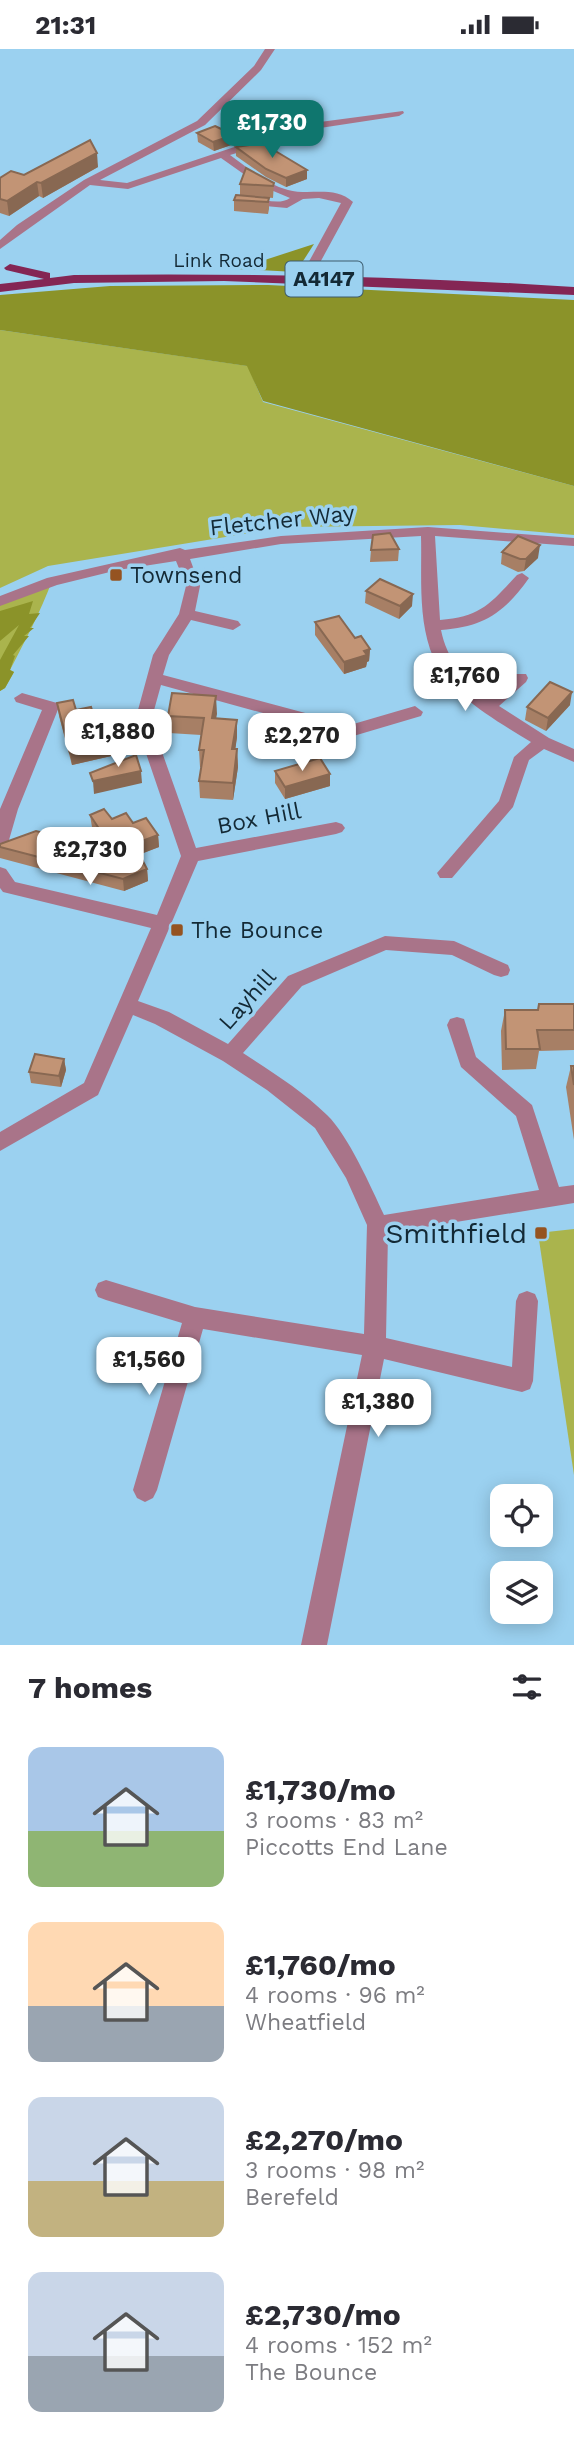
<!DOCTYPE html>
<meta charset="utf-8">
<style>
body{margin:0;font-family:"Work Sans",sans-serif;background:#f7f7f7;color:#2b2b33;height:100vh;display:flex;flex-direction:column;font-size:26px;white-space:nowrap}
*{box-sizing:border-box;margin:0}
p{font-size:23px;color:#7c7c81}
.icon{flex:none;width:38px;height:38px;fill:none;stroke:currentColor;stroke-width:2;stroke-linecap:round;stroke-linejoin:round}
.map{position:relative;height:1596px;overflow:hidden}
.drawer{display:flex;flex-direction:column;background:#fff;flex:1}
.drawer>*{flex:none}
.controls{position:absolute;left:490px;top:1435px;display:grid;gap:14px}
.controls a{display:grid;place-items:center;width:63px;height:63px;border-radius:14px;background:#fff;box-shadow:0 4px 18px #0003;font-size:35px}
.price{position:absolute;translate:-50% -60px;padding:0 16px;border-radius:14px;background:#fff;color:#222;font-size:23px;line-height:46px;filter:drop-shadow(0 2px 4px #0008)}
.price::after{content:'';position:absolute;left:50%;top:42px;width:21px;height:16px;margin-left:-10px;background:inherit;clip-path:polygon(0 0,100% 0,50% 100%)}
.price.on{background:#0f766e;color:#fff}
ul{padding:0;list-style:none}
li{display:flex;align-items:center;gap:21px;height:175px;padding:0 28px}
li span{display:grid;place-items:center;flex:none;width:196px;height:140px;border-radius:14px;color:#555}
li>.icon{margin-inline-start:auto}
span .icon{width:84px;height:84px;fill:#fffc;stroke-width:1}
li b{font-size:30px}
h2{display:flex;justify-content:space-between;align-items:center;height:84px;padding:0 28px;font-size:30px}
.status{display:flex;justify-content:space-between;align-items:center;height:49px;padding:0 35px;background:#fff;direction:ltr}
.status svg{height:19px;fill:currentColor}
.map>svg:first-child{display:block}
</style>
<div class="status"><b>21:31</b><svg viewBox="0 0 49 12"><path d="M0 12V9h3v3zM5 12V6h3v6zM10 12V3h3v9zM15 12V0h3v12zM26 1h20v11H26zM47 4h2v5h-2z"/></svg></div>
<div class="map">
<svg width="574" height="1596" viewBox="0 0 574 1596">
<rect width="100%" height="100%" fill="#9bd1f0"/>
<g fill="#aab44d">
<polygon points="0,281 248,317 263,353 574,437 574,486 460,476 286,478 48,517 0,539"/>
<path d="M 52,532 C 40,564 25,592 10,621 L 14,623 L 5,639 L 0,642 L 0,552 Z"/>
<polygon points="574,1180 574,1426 538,1184"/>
</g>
<g fill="#8b9329">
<polygon points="314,195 296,223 237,220"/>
<polygon points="268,236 574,251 574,437 263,352 247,317 0,281 0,246 110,237"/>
<polygon points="33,552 29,565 40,564 30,579 34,579 24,587 29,587 13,606 15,607 10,621 14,623 5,639 0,642 0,611 19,576 0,592 0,562"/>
</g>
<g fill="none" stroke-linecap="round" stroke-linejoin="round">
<g fill="#a97489" fill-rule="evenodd">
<path d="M 265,0 L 275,0 L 261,21 L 205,76 L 100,131 L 127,134 L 282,82 L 320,73 L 403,62 L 404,64 L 399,67 L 320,79 L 230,106 C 248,119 266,135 288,141 C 310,147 334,136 353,153 L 310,232 L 300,229 L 341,154 L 319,149 L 303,150 L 287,159 L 242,155 L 240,153 C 254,144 276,159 290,149 L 259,136 L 221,109 L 128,140 L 90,136 L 0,200 L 0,191 L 17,176 L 84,131 L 197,72 L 254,17 Z"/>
<path d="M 428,478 L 574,489 L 574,497 L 435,487 L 440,571 C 481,568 491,554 517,526 L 522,524 L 529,529 C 505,563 484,578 441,581 C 447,611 464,630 488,649 L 514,625 L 526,625 L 528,629 L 526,633 L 499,657 L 549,689 L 574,700 L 574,713 L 544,700 L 529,711 L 513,758 L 452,829 L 440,829 L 437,824 L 499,752 L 514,708 L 531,693 C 494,670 445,644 430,600 C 418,564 422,523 421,487 L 281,495 L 190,510 L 200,537 L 195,562 L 238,572 L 241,576 L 233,581 L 191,571 L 169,606 L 163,626 L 350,676 L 415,657 L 423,663 L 421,667 L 350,688 L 161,636 L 151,672 L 196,799 L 336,773 L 342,775 L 345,779 L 342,783 L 336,785 L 198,812 L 138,952 L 169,963 L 228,995 L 288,927 L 385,887 L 454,892 L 508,916 L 510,921 L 508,926 L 501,928 L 494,926 L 452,906 L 386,901 L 302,937 L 243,1004 C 272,1023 303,1042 327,1066 C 348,1086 371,1138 384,1166 L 539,1141 L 516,1067 L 461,1018 L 447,976 L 450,970 L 457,968 L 464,970 L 476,1008 L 532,1056 L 559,1138 L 574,1136 L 574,1154 L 388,1184 L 386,1289 L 512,1318 L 516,1252 L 519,1245 L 527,1242 L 535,1245 L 538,1252 L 533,1332 L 530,1340 L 522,1343 L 384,1310 L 327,1596 L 301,1596 L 362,1306 L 203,1280 L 157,1441 L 153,1449 L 145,1453 L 137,1449 L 133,1441 L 182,1274 L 106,1251 L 98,1248 L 95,1241 L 98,1234 L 106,1231 L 195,1258 L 364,1285 L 367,1176 L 346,1129 L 315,1079 L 267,1041 L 223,1012 L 155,975 L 133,966 L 98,1046 L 0,1102 L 0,1083 L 84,1034 L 151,879 L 3,843 L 0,839 L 0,818 L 6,820 L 15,833 L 157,866 L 181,807 L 135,672 L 153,606 L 179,565 L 186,537 L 176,512 L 118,521 L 57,536 L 0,557 L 0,547 L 47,529 L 180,499 L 185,501 L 281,487 Z"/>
<polygon points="22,644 57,654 59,658 18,760 9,791 6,796 0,797 0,760 42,661 16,653 14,649"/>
</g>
<path fill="#842654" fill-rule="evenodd" d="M 10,215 L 50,224 L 50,229 L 74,226 C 241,224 408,227 574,238 L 574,246 L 224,232 L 74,234 L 0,243 L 0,235 L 44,230 L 6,221 L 4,219 Z"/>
</g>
<g fill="#a77f65">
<polygon points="197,84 234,95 214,102 198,93"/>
<polygon points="236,98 307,121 307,130 286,138 266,128 236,107"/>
<polygon points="98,118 43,149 39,147 9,167 0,164 0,129"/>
<polygon points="274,134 273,149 255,147 269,149 269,160 268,165 234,162 234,151 240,146 240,135"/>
<polygon points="399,500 398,512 370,513 371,501"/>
<polygon points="502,503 538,509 524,522 518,523 501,515"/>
<polygon points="366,542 412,557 399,570 365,554"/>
<polygon points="315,573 355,589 370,600 369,612 367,613 366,618 344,625 315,586"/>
<polygon points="216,647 216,669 237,688 235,700 237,700 238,718 233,751 200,749 199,732 201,718 200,718 199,701 201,686 169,684 168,667"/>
<polygon points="57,654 111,675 132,689 133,702 72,716 59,667"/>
<polygon points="570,656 546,682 525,671 527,658"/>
<polygon points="275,722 330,737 285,750 275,734"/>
<polygon points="90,766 133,774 158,786 159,798 140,805 147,820 148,832 124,842 0,809 0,795 91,804 90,795 106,799 92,778"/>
<polygon points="574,955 574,1001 539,1002 536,1020 502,1021 501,982 505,961 538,961"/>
<polygon points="64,1010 66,1021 61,1038 31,1034 29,1023"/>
<polygon points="571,1017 574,1017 574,1091 566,1038"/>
</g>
<g fill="#886852">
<polygon points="234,86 234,95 214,102 213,93"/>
<polygon points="97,104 98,118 43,149 41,134"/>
<polygon points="307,121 307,130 286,138 286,129"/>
<polygon points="37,133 39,147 9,167 7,152"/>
<polygon points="540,496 538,509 524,522 526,510"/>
<polygon points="413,545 412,557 399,570 400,557"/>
<polygon points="370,600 369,612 367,613 366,618 344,625 344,613 364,602"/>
<polygon points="572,643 570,656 546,682 548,669"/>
<polygon points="216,647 217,665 213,687 212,669"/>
<polygon points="237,671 237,688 233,718 232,700"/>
<polygon points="132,689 133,702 72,716 70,704"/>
<polygon points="237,700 238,718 233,751 233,734"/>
<polygon points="141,722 142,734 94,745 93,732"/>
<polygon points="330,725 330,737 285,750 285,738"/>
<polygon points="158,786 159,798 136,807 134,795"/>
<polygon points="147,820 148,832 124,842 123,830"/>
<polygon points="64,1010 66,1021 61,1038 59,1027"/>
</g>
<g fill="#c29475" stroke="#886852" stroke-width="2">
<polygon points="215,77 234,86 213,93 197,84"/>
<polygon points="90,91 97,104 41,134 37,133 7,152 0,150 0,129 11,122 24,126"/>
<polygon points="262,94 307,121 286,129 266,120 236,98"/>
<polygon points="246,119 274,134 273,137 240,135"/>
<polygon points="236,146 269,149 268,153 234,151"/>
<polygon points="390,484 399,500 371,501 373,486"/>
<polygon points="518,487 540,496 526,510 520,510 502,503"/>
<polygon points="380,530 413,545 400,557 366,542"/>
<polygon points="339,567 355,589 361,587 370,600 364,602 367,606 344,613 315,573"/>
<polygon points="550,633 572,643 548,669 527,658"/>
<polygon points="172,644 216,647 212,669 237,671 232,700 237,700 233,734 199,732 204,701 199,701 204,669 168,667"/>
<polygon points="73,651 76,661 91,658 94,668 109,665 111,675 126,672 132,689 70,704 57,654"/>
<polygon points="136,706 141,722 93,732 90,724"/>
<polygon points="320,709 330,725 285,738 275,722"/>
<polygon points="104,760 112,770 126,764 133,774 146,769 158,786 134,795 147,820 123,830 0,798 0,795 36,782 84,794 94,809 90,795 113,801 90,766"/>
<polygon points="539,955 574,955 574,981 537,981 540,1000 506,1000 505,961 538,961"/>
<polygon points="35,1005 64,1010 59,1027 29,1023"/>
<polygon points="571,1017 574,1017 574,1036"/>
</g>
<g fill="#955321" stroke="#9bd1f0" stroke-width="2.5">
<rect x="109" y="519" width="14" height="14" rx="3.5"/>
<rect x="170" y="874" width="14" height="14" rx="3.5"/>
<rect x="534" y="1177" width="14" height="14" rx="3.5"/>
</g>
<g text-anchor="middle" stroke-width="7" stroke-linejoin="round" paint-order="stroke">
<g font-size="19" fill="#132935" stroke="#9bd1f0">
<text x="219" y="218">Link Road</text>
</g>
<rect fill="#9bd1f0" stroke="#3c5b6d" stroke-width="2" x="285.5" y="212.5" width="77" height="35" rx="5"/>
<g font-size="21" font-weight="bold" fill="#132935">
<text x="324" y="237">A4147</text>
</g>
<g font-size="23" fill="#132935" stroke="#9bd1f0">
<text transform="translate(282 471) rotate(-6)" y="8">Fletcher Way</text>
<text transform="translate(259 769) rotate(-11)" y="8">Box Hill</text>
<text transform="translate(247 950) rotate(-48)" y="8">Layhill</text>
</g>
<g font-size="23" fill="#132935" stroke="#9bd1f0" text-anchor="start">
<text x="130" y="534">Townsend</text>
<text x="191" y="889">The Bounce</text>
</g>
<g font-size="28" fill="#132935" stroke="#9bd1f0" text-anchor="end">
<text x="527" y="1194">Smithfield</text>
</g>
</g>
</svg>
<div class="controls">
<a><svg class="icon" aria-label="locate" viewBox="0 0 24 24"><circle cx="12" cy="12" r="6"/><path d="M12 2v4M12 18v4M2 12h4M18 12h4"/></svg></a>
<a><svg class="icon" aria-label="layers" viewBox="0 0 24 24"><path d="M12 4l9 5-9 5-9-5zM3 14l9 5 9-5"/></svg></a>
</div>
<b class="price on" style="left:272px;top:111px">£1,730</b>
<b class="price" style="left:465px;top:664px">£1,760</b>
<b class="price" style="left:118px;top:720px">£1,880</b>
<b class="price" style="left:302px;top:724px">£2,270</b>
<b class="price" style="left:90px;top:838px">£2,730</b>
<b class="price" style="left:149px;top:1348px">£1,560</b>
<b class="price" style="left:378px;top:1390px">£1,380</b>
</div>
<section class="drawer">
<h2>7 homes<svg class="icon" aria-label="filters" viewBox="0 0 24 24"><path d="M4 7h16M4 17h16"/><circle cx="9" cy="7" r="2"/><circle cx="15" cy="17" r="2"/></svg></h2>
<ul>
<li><span style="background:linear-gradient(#a9c7e8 60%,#8fb573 0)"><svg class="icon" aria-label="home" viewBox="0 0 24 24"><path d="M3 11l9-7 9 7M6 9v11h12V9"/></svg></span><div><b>£1,730/mo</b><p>3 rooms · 83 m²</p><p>Piccotts End Lane</p></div></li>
<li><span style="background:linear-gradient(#ffd9b3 60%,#9aa5b1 0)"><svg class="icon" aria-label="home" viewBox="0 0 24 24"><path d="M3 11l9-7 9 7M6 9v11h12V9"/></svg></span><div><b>£1,760/mo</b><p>4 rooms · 96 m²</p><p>Wheatfield</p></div></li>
<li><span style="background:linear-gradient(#c9d6e8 60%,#c2b280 0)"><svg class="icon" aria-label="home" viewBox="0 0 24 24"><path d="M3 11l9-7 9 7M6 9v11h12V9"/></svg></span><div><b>£2,270/mo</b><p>3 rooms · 98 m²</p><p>Berefeld</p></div></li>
<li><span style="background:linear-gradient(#c9d6e8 60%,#9aa5b1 0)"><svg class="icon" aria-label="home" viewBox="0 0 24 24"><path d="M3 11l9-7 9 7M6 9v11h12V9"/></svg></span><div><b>£2,730/mo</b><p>4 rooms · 152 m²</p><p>The Bounce</p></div></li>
</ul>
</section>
